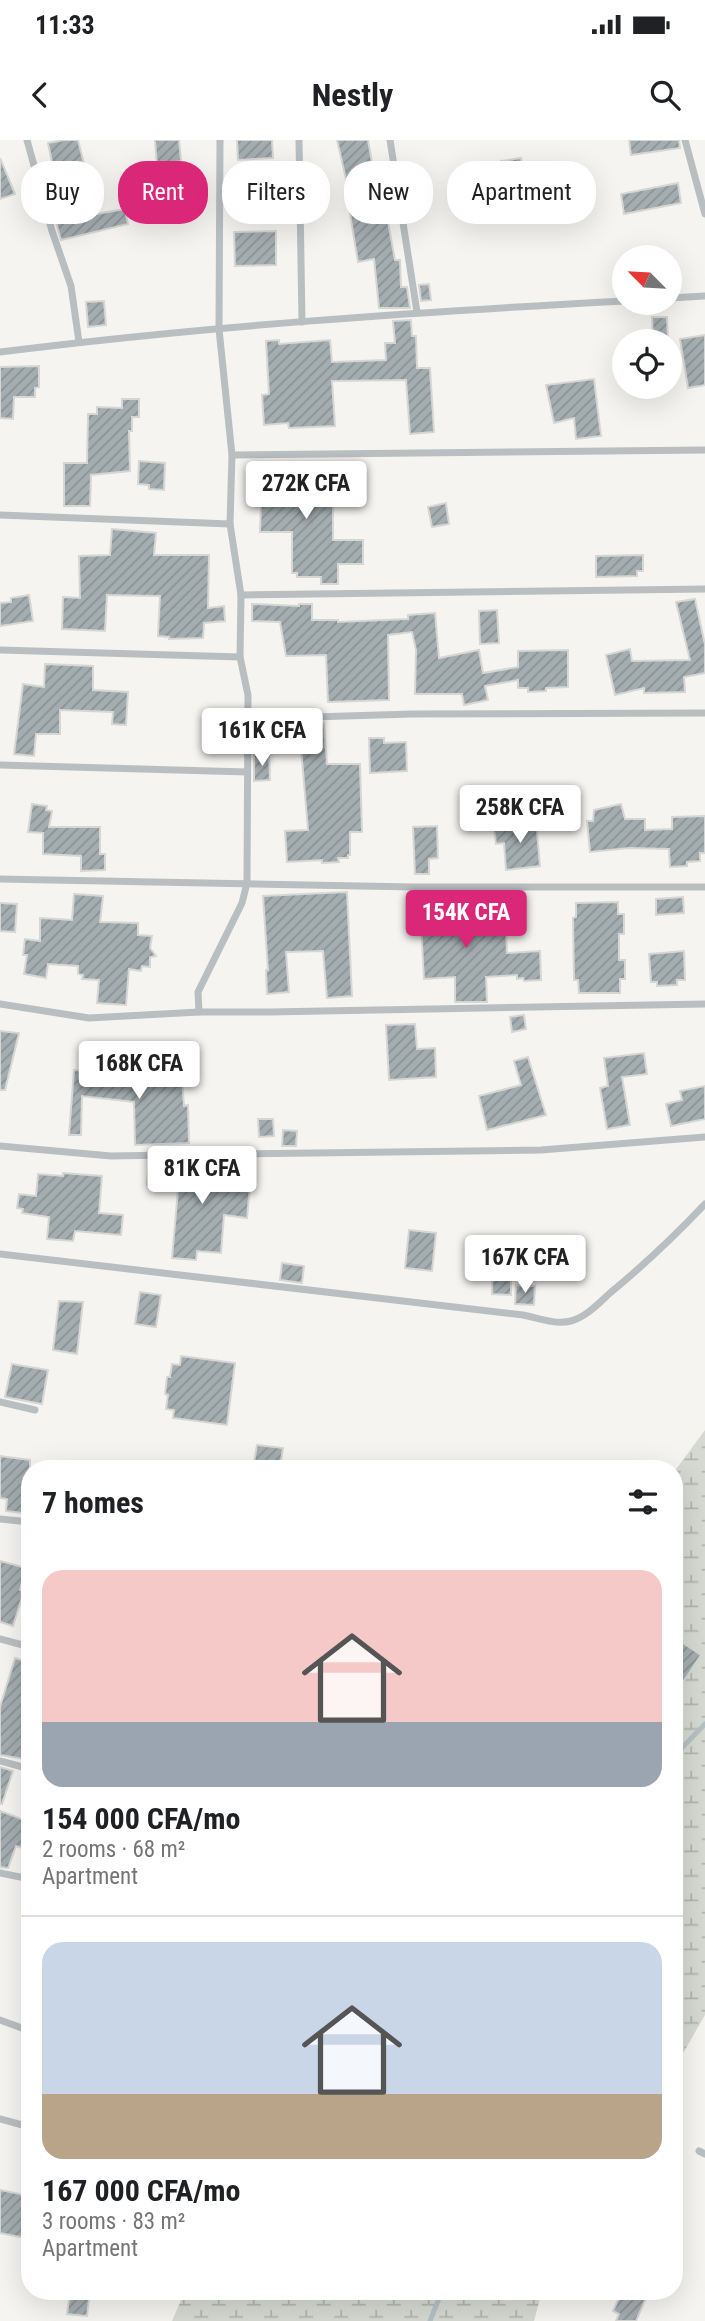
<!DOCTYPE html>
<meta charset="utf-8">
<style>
body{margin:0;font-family:"Roboto Condensed",sans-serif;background:#f2f2f2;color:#202124;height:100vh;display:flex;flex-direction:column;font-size:26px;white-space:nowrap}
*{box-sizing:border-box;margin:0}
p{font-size:23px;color:#757577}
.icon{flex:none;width:38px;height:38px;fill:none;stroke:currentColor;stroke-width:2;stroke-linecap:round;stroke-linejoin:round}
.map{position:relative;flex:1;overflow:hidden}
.drawer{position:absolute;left:21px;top:1320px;width:662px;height:840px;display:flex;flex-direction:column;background:#fff;border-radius:28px;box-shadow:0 7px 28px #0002}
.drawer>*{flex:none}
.top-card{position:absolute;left:21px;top:21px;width:663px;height:63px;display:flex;gap:14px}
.needle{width:46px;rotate:294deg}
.fabs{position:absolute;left:612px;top:105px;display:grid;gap:14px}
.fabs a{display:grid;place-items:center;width:70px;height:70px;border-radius:50%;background:#fff;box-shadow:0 7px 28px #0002;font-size:35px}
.price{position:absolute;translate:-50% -60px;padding:0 16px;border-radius:7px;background:#fff;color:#222;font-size:23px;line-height:46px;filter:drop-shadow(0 2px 4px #0008)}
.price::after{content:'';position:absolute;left:50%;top:42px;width:21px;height:16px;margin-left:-10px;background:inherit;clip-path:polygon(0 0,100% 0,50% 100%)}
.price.on{background:#db2777;color:#fff}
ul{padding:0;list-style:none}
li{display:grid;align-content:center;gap:14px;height:371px;padding:0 21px}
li+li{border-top:2px solid #e0e0e0}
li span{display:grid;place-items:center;height:217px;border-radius:21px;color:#555}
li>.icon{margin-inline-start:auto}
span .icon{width:126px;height:126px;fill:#fffc;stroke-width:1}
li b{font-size:30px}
h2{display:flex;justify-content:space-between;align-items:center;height:84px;padding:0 21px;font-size:30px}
.pill{padding:0 24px;border-radius:28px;background:#fff;box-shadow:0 7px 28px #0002;font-size:24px;line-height:63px}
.pill.on{background:#db2777;color:#fff}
.status{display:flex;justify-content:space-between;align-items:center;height:49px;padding:0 35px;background:#fff;direction:ltr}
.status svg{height:19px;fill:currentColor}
header{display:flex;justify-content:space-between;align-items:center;height:91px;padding:0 21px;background:#fff;font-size:32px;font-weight:700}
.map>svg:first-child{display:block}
</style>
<div class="status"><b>11:33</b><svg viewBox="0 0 49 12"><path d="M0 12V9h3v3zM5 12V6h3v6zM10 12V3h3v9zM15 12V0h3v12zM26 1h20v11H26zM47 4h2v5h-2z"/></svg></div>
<header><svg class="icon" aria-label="back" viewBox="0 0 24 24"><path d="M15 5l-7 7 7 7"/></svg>Nestly<svg class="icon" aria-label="search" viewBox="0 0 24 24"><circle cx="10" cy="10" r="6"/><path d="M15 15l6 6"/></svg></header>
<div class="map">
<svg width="705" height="2181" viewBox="0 0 705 2181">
<defs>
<pattern id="wetland-marsh" width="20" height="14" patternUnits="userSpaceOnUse" patternTransform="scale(1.75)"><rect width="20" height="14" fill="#d5d9d1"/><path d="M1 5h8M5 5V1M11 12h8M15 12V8" fill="none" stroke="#b1b5af"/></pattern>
<pattern id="building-hatch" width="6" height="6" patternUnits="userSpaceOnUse" patternTransform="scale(1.75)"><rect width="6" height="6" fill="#a4adb0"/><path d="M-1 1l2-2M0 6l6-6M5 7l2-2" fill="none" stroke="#899294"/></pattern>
</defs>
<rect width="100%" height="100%" fill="#f5f4f1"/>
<g fill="url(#wetland-marsh)">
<polygon points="705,1290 705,1875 674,1929 674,1332"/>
<polygon points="185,2151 542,2151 534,2181 172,2181"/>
</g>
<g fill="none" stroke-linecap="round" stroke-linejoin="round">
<g stroke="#b4c1c4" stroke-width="5">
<polyline points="674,1616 705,1584"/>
<polyline points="430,2181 442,2151"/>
</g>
</g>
<g fill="url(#building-hatch)" stroke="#d6d6d4" stroke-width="2">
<polygon points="64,0 78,0 88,40 57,46 48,3"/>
<polygon points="155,0 179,0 181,21 157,26"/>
<polygon points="237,0 272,0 273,18 238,20"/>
<polygon points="337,0 368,0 373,28 378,27 395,120 400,120 401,147 407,147 410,168 379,168 374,119 358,122 348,62 351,61"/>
<polygon points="629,0 679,0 680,8 631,15"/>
<polygon points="0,18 15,54 0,59"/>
<polygon points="521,18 524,37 504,40 501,21"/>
<polygon points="177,42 178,59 189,58 191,78 153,80 151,49"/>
<polygon points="678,43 681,63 624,74 621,54"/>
<polygon points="93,65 96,74 125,69 128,84 61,100 54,75"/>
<polygon points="276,91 276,125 235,126 234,92"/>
<polygon points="429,144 431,160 421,161 419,145"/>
<polygon points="104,161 106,185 88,187 86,162"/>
<polygon points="652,177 667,177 668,201 653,201"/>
<polygon points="411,180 412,196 416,196 417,228 430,228 434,292 410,294 406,240 332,241 335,286 289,288 288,283 264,285 262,255 269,254 266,201 279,200 279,204 330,200 332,222 386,220 385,203 395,203 393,181"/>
<polygon points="705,195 705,245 688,248 680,199"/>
<polygon points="39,226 39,247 35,248 35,257 14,257 13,279 0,278 0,227"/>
<polygon points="594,239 601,296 576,299 574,278 554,283 546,245"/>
<polygon points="122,259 139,259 139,277 132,277 132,291 129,291 130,331 91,335 90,366 64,366 64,323 87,323 88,274 97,274 97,267 122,268"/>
<polygon points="139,321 165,323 164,350 149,349 149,345 138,344"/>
<polygon points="286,330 333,330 333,400 363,400 363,424 338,424 338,444 321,444 321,437 297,437 297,433 292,433 292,392 260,392 261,362 258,362 256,332"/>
<polygon points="446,363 449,384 432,387 428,367"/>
<polygon points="112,389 156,393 154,415 209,415 208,468 224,466 225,481 204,483 203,498 169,499 169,497 158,496 160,456 107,455 105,491 62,489 63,457 80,458 79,416 110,415"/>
<polygon points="643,415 643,431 637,431 637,436 596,437 596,416"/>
<polygon points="29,455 33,481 0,486 0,463 11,462 11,458"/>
<polygon points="695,459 705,505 705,533 684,537 685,552 644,553 644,548 615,555 606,515 630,509 632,521 690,520 676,462"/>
<polygon points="252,464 299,466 299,464 312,464 312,480 338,480 338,482 408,479 408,475 435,473 439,518 479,510 483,533 518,527 518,511 568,510 568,547 546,548 546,551 528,552 528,548 518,548 518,540 485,546 488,560 464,565 462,554 415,554 416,510 412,492 388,495 389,560 328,562 326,515 286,516 280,482 252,481"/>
<polygon points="497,470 499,503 480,504 479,471"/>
<polygon points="45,524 93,526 93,550 128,552 126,585 112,584 113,572 60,570 60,594 36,594 34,616 14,614 23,544 44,547"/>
<polygon points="324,583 327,624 360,624 362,692 350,692 350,715 348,715 348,718 338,718 339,722 322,723 322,720 287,722 285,691 308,690 299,584"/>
<polygon points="369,598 384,598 384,603 406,602 407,631 370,633"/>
<polygon points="254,615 269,615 270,640 254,641"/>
<polygon points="32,664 47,666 46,670 52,671 49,687 100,687 100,714 105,714 105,730 81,731 81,716 43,714 43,693 28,692"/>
<polygon points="621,664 625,679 645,679 645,690 672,689 672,677 705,676 705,713 700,713 700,721 687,722 687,726 670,727 669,709 629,708 590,712 587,681 593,681 594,670"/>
<polygon points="536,680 540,726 506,730 504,703 496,704 494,689 518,686 518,682"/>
<polygon points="437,686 438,718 429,719 429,734 415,734 413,687"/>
<polygon points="347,752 352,856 327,858 323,811 286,812 289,852 267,854 266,830 268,830 263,756"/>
<polygon points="491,753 507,753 509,773 493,775"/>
<polygon points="74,754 103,756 100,782 138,783 138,795 152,796 150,808 156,816 150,817 150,827 142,826 141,831 129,829 126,865 97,863 99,840 82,839 83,835 78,834 78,826 48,824 46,838 24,834 27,815 23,815 25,799 40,801 40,778 72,780"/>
<polygon points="449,757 465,757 466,793 506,791 507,813 540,811 541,840 524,841 523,838 517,839 517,835 486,837 487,862 455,862 455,837 424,839 421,785 408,786 407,763 449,761"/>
<polygon points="683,757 684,773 656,775 656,759"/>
<polygon points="618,762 618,774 624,774 624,794 619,794 619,820 625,820 625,839 620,839 620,853 579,853 578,840 574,840 573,778 576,777 576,763"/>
<polygon points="0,763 17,764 15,792 0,791"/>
<polygon points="684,811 685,840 677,840 677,845 657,846 657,842 651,842 649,814"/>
<polygon points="524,875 526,889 512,892 510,877"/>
<polygon points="415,884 417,909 435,908 436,937 389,940 386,885"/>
<polygon points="0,891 19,893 5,950 0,950"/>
<polygon points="644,913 647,934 622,937 630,985 607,989 600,948 608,946 604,918"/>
<polygon points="528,917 546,975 487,990 479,956 521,945 514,921"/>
<polygon points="181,925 184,966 188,965 189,1003 135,1005 134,962 82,956 81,995 69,995 74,930 102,933 103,930 143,935 143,926"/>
<polygon points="705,946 705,979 671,986 666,964 682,960 680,951"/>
<polygon points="258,979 273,979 274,996 259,997"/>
<polygon points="283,990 297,991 296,1006 282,1006"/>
<polygon points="149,1023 204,1028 202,1047 227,1049 230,1023 252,1025 247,1078 224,1075 221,1113 197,1111 196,1120 172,1118 178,1049 147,1045"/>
<polygon points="63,1033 102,1036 99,1073 123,1075 121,1095 75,1091 73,1101 47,1099 49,1077 22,1073 23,1069 17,1068 19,1054 36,1056 38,1034 63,1036"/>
<polygon points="409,1090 436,1093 432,1131 405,1128"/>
<polygon points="493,1117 511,1117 511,1155 492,1154"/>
<polygon points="282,1123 304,1126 302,1143 280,1140"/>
<polygon points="516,1145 535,1146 534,1165 515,1164"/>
<polygon points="140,1152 161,1155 156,1187 135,1184"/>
<polygon points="59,1161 83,1162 77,1214 53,1210"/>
<polygon points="181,1216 235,1223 227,1285 173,1278 174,1270 166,1269 168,1255 165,1254 167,1237 170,1237 172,1224 180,1225"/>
<polygon points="12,1224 48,1230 42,1264 5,1257"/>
<polygon points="257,1305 283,1308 280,1328 253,1328"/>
<polygon points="0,1316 30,1320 30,1374 6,1371 7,1359 0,1358"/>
<polygon points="0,1421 26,1428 20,1450 24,1451 13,1486 0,1482"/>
<polygon points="680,1501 701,1515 674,1556 674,1511"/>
<polygon points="15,1518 30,1522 30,1620 0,1615 0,1567"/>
<polygon points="0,1627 13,1631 2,1664 0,1664"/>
<polygon points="0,1671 30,1682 30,1696 25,1709 16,1706 8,1728 0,1727"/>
<polygon points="0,2050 30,2056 30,2099 0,2093"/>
<polygon points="70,2151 90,2151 87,2176 67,2174"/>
<polygon points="622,2151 629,2151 646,2158 636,2181 616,2181 619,2174 613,2171"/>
</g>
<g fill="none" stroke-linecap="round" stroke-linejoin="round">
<g stroke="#b9bfc1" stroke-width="7">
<polyline points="27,0 52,91 71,146 79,202"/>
<polyline points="299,0 302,182"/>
<polyline points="390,0 417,172"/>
<polyline points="685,0 705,74"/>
<polyline points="670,158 705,156"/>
<path d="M 0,212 C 207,186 416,172 625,161"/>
<polyline points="232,315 705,310"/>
<polyline points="0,375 230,384"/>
<polyline points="241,455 705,449"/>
<polyline points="0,510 240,517"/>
<polyline points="248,579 412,574 705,573"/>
<polyline points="0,625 247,632"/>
<polyline points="0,739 413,747 705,747"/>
<polyline points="0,864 89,878 199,872 270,872 705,864"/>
<polyline points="199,872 198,852 242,763 247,743 248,555 240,517 241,455 230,384 232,315 219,189 220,0"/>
<polyline points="0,1006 111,1016 232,1014 541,1010 705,997"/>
<path d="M 0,1114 L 523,1175 C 538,1178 555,1185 571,1181 C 586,1177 598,1164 610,1153 C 644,1125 675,1096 705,1064"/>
<polyline points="0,1262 35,1270"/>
<polyline points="0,1379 30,1382"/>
<polyline points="0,1499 30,1507"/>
<polyline points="0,1621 30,1629"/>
<polyline points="0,1733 30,1739"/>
<polyline points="0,1880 30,1891"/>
<polyline points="0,1979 26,1986"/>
<polyline points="699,2011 705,2014"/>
</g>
</g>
</svg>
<div class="fabs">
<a><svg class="needle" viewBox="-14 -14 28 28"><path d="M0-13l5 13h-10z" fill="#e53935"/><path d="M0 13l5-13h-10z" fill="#757577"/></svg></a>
<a><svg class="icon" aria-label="locate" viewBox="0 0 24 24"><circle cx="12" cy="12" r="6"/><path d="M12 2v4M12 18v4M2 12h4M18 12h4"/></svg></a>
</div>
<b class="price" style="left:306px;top:381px">272K CFA</b>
<b class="price" style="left:262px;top:628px">161K CFA</b>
<b class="price" style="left:520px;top:705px">258K CFA</b>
<b class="price on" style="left:466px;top:810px">154K CFA</b>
<b class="price" style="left:139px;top:961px">168K CFA</b>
<b class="price" style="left:202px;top:1066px">81K CFA</b>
<b class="price" style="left:525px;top:1155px">167K CFA</b>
<div class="top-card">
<a class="pill">Buy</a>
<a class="pill on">Rent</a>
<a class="pill">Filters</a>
<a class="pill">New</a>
<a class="pill">Apartment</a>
</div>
<section class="drawer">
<h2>7 homes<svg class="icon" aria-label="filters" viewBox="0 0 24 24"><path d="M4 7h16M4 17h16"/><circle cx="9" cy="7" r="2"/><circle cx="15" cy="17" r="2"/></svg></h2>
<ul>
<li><span style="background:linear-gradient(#f6c9c9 70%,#9aa5b1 0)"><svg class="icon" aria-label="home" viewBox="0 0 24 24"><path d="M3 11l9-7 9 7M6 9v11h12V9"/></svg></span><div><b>154 000 CFA/mo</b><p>2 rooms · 68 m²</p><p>Apartment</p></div></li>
<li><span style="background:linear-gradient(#c9d6e8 70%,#b9a48a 0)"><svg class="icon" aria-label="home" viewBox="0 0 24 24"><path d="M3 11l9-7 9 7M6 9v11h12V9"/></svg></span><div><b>167 000 CFA/mo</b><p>3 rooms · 83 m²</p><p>Apartment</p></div></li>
</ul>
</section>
</div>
